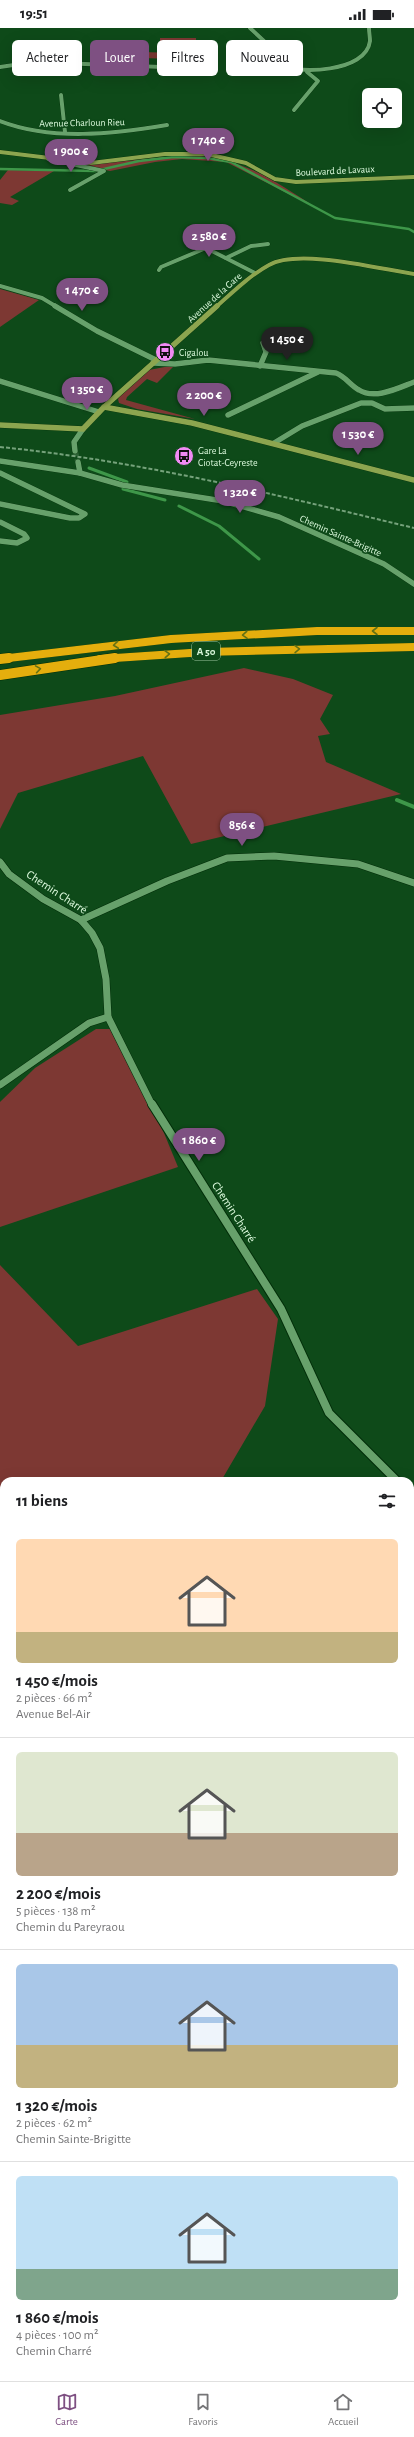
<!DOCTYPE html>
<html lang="fr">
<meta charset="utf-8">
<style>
body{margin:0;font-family:"Alegreya Sans",sans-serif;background:#f2f2f2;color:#202124;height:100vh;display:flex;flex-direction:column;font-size:15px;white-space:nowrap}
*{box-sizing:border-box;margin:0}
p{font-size:13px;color:#757577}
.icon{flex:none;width:22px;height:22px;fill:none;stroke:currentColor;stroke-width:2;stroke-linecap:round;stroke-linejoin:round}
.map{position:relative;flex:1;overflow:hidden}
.details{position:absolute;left:0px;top:1449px;width:414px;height:904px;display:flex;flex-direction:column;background:#fff;border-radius:12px 12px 0 0;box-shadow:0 4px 16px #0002}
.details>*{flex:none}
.guide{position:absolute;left:12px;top:12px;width:390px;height:36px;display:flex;gap:8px}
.controls{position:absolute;left:362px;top:60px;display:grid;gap:8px}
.controls a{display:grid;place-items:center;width:40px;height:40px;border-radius:6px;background:#fff;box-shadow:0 4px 16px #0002;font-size:20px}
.price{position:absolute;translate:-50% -34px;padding:0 9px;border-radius:14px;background:#7e5082;color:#fff;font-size:13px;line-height:26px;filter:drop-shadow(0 1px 2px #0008)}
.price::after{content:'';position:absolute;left:50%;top:24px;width:12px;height:9px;margin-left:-6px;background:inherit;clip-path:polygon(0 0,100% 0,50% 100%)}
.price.current{background:#222;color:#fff}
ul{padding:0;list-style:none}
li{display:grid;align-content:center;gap:8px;height:212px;padding:0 16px}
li+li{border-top:1px solid #e0e0e0}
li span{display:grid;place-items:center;height:124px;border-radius:6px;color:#555}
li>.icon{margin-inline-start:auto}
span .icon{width:72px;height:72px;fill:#fffc;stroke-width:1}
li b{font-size:17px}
h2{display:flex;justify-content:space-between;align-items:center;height:48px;padding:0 16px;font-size:17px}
.pill{padding:0 14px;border-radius:6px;background:#fff;box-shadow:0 4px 16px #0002;font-size:14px;line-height:36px}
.pill.current{background:#7e5082;color:#fff}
.status{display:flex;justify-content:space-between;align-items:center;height:28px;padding:0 20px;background:#fff;direction:ltr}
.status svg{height:11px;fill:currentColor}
.menu{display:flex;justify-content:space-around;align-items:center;height:56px;border-top:1px solid #e0e0e0;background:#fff;font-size:11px;color:#757577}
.menu a{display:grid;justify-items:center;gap:2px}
.menu .current{color:#7e5082}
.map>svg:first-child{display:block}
</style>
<div class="status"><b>19:51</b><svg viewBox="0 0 49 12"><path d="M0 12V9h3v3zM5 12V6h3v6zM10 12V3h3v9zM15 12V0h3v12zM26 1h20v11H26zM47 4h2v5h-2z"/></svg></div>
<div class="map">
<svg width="414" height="2353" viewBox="0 0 414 2353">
<rect width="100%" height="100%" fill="#0e4a19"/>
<g fill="#7d3833">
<rect x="160" y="10" width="36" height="6"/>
<polygon points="142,24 177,25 176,31 141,30"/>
<path d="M 187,127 C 242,129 274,152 318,181 L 226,134 L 182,131 L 155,134 L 110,143 L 83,137 Z"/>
<polygon points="8,142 54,143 10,169 19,173 12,177 0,175 0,152"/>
<polygon points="0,261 39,272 0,299"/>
<polygon points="175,337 157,355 147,351 127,369 126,372 195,391 137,381 119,375 118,371 120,368 149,342"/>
<polygon points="244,640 293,651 333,667 320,691 330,706 318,708 326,734 401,766 191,816 143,728 18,765 0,801 0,687 115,668"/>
<polygon points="96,1001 110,1001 164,1105 178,1139 0,1199 0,1074 35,1040"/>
<polygon points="0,1237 78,1318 257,1261 278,1291 265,1378 221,1453 4,1453 4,2349 410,2349 410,1890 414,1891 414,2353 0,2353"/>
</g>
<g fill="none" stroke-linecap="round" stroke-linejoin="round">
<polyline stroke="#3e9749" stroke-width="2.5" points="0,141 95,143 139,133 174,129 207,130 231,134 335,190 409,201 414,204"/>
<g stroke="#3e9749" stroke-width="3">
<polyline points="89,440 127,454"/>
<polyline points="123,461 165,472"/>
<polyline points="179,478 219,498 259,531"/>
</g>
<polyline stroke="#3e9749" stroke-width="4" points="397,772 414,779"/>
<polyline stroke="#2d6436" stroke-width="5.5" stroke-dasharray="5.5 2.5" stroke-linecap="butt" points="75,423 78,434"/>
<g stroke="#002d08" stroke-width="4.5">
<g id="street-far3">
<path d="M 250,0 L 264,13 L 276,37 C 299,46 366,45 370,13 C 370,9 369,4 369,0"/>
<polyline points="0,39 34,34 162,39"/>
<polyline points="61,67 65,104"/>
<polyline points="294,82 318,53 307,44"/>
<path d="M 0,93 C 52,113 113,106 167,97"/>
<polyline points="48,131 104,143 70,162"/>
<polyline points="226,230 251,218 268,216"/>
<polyline points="159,242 161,239 206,220 255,245"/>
<polyline points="0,258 42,270 57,279"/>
</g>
</g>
<g stroke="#002d08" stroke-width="6">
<g id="street-far2">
<polyline points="55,278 97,303 156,332"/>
<path d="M 153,335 L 175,336 L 208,332 L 336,345 C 346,349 350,357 359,362 C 375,372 398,360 414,354"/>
<polyline points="260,338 266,324 263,315"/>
<polyline points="0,353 99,384"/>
<polyline points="228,387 318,344"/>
<polyline points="274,415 302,398 361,375 372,375 385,381 414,380"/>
<polyline points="75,423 74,414 83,401"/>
<polyline points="0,433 80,445"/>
<polyline points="78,434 80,445 122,457 223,473 279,489 384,536 414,556"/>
<polyline points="0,445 85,486 79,490 70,490 0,476"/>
<polyline points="0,494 24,506 27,510 17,515 0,513"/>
</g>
</g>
<g stroke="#002d08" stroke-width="8">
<g id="street-far1">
<polyline points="0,834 9,846 43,871 81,892 92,905 100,920 106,951 108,989 152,1077"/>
<polyline points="81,892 167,853 227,830 274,828 358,836 414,855"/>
<polyline points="0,1057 89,995 108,989"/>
</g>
</g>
<g stroke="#002d08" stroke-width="10">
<g id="street">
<polyline points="152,1076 281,1281 329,1385 397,1453"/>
<polyline points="410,1467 414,1471"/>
</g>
</g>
<g stroke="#002d08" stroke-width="4.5">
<g id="secondary-far1">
<polyline points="0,124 91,135 165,126 207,126 246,135 275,151 296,154 414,149"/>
<path d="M 216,279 C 233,264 249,248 269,237 C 298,220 380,241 414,246"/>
</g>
</g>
<g stroke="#002d08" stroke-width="6">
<g id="secondary">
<polyline points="104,379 192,395 414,452"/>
<polyline points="0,397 83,401 104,379 217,278"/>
</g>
</g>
<g stroke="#002d08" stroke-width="8">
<g id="highway-far1">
<polyline points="0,631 171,611 317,603 414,603"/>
<polyline points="100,631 205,624 414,619"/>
</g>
</g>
<g stroke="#002d08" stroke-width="11">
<g id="highway">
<polyline points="0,631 9,630"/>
<polyline points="0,647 115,630"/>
</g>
</g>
<use href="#street-far3" stroke="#67a16b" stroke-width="4"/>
<use href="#street-far2" stroke="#67a16b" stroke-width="5.5"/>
<use href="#street-far1" stroke="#67a16b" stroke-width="7"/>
<use href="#street" stroke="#67a16b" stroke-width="8"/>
<use href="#secondary-far1" stroke="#8ca54f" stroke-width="4"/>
<use href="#secondary" stroke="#8ca54f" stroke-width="5.5"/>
<use href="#highway-far1" stroke="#e4ae0d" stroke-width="8"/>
<use href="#highway" stroke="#e4ae0d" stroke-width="10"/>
<path stroke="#75a27b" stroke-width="2" stroke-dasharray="4 2" stroke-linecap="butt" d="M 0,419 C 141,433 277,467 414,500"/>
</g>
<defs><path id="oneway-chevron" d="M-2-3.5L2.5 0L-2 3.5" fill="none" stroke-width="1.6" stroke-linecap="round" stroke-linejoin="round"/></defs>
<g stroke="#647214">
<use href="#oneway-chevron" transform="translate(375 603) rotate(-180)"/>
<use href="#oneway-chevron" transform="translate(245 607) rotate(176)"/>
<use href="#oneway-chevron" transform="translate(116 617) rotate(174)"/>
<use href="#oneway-chevron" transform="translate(297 621) rotate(-1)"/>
<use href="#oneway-chevron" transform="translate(167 626) rotate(-4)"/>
<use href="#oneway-chevron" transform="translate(38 641) rotate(-9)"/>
</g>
<defs>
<g id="bus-disc" transform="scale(1)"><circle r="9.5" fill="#f18af4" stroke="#0e4a19"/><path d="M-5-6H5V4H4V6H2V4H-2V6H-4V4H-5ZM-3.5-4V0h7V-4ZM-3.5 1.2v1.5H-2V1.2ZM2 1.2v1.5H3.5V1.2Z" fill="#111"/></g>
</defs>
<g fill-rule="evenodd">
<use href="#bus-disc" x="165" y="324"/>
<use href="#bus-disc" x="184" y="428"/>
</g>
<g text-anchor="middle" stroke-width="3.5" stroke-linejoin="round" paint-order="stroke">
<g font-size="10" fill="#dcfadd" stroke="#0e4a19">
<text transform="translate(82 94) rotate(-1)" y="4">Avenue Charloun Rieu</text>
<text transform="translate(335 142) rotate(-3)" y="4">Boulevard de Lavaux</text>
<text transform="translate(214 269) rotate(-42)" y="4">Avenue de la Gare</text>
<text transform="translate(341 507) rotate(24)" y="4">Chemin Sainte-Brigitte</text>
</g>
<g font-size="10" fill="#dcfadd" stroke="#0e4a19" text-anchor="start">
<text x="179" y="328">Cigalou</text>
<text x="198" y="426">Gare La<tspan x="198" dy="12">Ciotat-Ceyreste</tspan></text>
</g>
<rect fill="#0e4a19" stroke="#9ec5a2" stroke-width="1" x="192" y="614" width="28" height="18" rx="3"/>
<g font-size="11" font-weight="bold" fill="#dcfadd">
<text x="206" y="627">A 50</text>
</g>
<g font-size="12" fill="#dcfadd" stroke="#0e4a19">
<text transform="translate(57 864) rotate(33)" y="4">Chemin Charré</text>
<text transform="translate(234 1184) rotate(57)" y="4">Chemin Charré</text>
</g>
</g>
</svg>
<div class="controls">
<a><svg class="icon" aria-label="locate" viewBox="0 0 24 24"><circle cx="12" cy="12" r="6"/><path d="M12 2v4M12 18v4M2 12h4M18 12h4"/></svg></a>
</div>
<b class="price" style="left:208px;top:134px">1 740 €</b>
<b class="price" style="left:71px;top:145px">1 900 €</b>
<b class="price" style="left:209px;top:230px">2 580 €</b>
<b class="price" style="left:82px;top:284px">1 470 €</b>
<b class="price current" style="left:287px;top:333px">1 450 €</b>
<b class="price" style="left:87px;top:383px">1 350 €</b>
<b class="price" style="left:204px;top:389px">2 200 €</b>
<b class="price" style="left:358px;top:428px">1 530 €</b>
<b class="price" style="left:240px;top:486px">1 320 €</b>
<b class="price" style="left:242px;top:819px">856 €</b>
<b class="price" style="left:199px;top:1134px">1 860 €</b>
<div class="guide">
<a class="pill">Acheter</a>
<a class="pill current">Louer</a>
<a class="pill">Filtres</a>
<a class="pill">Nouveau</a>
</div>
<section class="details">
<h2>11 biens<svg class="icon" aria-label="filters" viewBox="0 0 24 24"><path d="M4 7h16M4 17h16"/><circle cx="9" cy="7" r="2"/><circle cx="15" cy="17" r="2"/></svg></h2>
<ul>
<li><span style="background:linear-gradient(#ffd9b3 75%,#c2b280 0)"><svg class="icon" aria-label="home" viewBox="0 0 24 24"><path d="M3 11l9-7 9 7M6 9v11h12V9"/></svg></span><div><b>1 450 €/mois</b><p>2 pièces · 66 m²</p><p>Avenue Bel-Air</p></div></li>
<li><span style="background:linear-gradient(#dfe7d0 65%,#b9a48a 0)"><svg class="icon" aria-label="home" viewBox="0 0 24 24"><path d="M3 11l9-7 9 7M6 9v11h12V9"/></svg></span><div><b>2 200 €/mois</b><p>5 pièces · 138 m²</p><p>Chemin du Pareyraou</p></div></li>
<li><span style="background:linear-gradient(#a9c7e8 65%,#c2b280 0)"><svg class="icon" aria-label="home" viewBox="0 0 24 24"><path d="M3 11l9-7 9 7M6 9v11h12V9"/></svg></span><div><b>1 320 €/mois</b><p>2 pièces · 62 m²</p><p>Chemin Sainte-Brigitte</p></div></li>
<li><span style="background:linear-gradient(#bfe0f5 75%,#7fa58c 0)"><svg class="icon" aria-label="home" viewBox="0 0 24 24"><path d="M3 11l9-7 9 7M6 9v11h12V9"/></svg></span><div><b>1 860 €/mois</b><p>4 pièces · 100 m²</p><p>Chemin Charré</p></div></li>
</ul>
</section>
</div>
<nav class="menu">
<a class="current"><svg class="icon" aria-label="map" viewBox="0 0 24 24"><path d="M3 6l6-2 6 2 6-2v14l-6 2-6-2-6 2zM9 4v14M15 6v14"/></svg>Carte</a>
<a><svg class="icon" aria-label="saved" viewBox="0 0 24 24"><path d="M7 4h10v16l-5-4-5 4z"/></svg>Favoris</a>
<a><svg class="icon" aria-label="home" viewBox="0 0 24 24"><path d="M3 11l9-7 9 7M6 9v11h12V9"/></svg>Accueil</a>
</nav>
